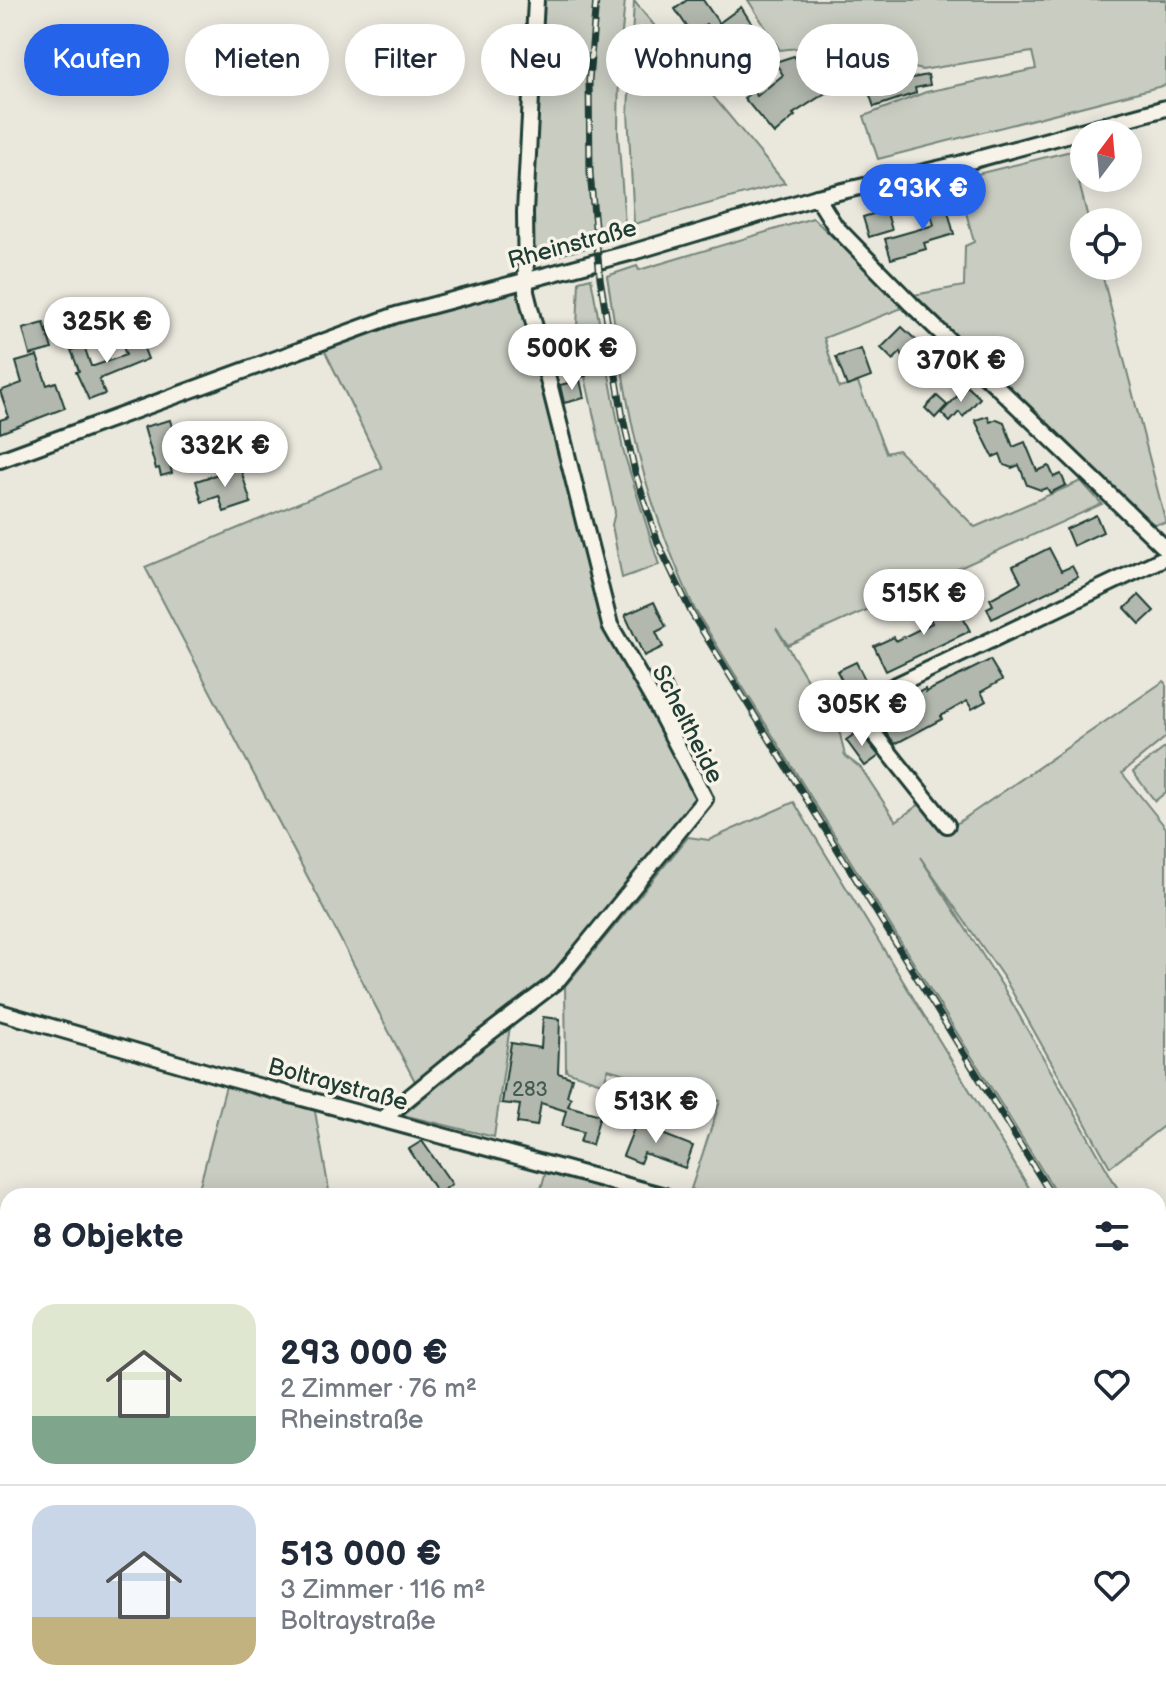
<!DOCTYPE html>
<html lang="de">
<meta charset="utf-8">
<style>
body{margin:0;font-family:"Balsamiq Sans",sans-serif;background:#f2f2f3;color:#1f2937;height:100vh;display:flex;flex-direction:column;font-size:30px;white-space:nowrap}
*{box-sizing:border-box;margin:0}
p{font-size:26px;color:#747a83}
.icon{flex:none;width:44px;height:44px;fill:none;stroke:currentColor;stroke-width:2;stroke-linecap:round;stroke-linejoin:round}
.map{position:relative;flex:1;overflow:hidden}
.panel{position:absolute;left:0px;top:1188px;width:1166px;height:514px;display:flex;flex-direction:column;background:#fff;border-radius:24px 24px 0 0;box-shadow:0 4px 20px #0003}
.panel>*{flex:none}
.hud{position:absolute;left:24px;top:24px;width:1118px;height:72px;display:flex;gap:16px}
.needle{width:52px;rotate:16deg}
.controls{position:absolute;left:1070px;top:120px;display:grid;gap:16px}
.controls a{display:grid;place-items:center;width:72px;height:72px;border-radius:50%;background:#fff;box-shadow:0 4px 20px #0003;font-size:40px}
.price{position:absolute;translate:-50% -68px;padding:0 18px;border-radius:28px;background:#fff;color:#222;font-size:26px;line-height:52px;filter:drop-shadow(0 2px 4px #0008)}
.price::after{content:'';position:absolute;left:50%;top:48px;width:24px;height:18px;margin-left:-12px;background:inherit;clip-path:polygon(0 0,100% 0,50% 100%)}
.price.on{background:#2563eb;color:#fff}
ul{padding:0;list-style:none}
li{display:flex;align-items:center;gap:24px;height:200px;padding:0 32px}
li+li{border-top:2px solid #e0e1e3}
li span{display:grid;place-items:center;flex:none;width:224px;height:160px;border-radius:24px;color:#555}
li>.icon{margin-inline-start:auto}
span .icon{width:96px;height:96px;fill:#fffc;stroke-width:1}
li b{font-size:34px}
h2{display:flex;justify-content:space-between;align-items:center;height:96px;padding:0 32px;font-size:34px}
.tag{padding:0 28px;border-radius:36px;background:#fff;box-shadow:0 4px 20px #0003;font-size:28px;line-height:72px}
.tag.on{background:#2563eb;color:#fff}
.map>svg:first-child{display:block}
</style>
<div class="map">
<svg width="1166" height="1701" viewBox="0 0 1166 1701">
<rect width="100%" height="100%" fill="#eae8dd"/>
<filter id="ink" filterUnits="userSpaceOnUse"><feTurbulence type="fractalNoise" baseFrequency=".0125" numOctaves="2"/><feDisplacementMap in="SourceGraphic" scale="16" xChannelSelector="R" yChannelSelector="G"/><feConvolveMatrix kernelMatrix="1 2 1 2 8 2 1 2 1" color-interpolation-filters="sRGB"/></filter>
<g filter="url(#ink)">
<g fill="#c8ccc1" stroke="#74847a" stroke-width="2">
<polygon points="542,0 625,0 619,65 618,133 626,237 611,241 607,228 585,232 587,248 543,259 532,243"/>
<polygon points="748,0 1166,0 1166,85 878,159 864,116 926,92 1036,69 1032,52 922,70 824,45 780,50"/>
<polygon points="634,1 785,183 634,224 628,112"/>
<polygon points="1071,151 1089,222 1084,222 1084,266 1100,266 1166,523 1148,524 914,295 964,286 965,246 974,242 957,179"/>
<path d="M 813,218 L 905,307 L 824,338 L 839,388 L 858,383 L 886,453 L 898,450 L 975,527 L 1081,481 L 1102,504 L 788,645 L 776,628 L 840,734 L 845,756 L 861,768 L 896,821 L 924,801 L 946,831 L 1164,681 L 1166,683 L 1166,737 L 1122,773 L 1166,828 L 1166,1124 L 1110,1167 L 1006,981 L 920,857 L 1003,987 L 1122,1196 L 1058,1196 L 695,610 C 673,561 653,511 640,459 C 625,399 617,337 607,276 L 637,266 L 639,270 Z"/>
<polygon points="591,278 623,450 659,565 622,578 612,525 615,512 582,363 595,359 593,348 580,351 577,328 579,281"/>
<polygon points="525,279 610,625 705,799 556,982 419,1089 145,567 382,468 320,341"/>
<polygon points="1166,747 1166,792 1155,801 1133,772"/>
<polygon points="794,802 1034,1196 710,1196 691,1189 720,1101 608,1069 604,1084 566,1071 565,986 688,837 709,840"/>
<polygon points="510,1026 494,1137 403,1115"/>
<polygon points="228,1078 313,1100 330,1196 197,1196"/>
<polygon points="548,1164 665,1196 539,1196"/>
<polygon points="1158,1262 1166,1276 1166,1370 1158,1357"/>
<polygon points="1158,1397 1166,1410 1166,1616 1158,1602"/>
<polygon points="263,1694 543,1694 541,1701 265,1701"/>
</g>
<g fill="#b2b8ae" stroke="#1f3d34" stroke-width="2">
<polygon points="687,0 703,0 719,23 741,7 752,24 746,27 763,51 751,59 739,43 726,52 706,24 692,34 675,9"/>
<polygon points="500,52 515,52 515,68 500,67"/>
<polygon points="794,56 808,78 828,64 841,83 793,114 795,116 774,134 744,98 753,91 757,96 783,75 775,62"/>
<polygon points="851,62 909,71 912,78 928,75 930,85 915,88 916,93 874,107 865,81 848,78"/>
<polygon points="944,196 954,234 924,243 926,249 891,259 885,239 934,225 927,200"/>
<polygon points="886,210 892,230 869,237 863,217"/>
<polygon points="44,323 52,349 30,355 23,329"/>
<polygon points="902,327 918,342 926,366 939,361 945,377 926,384 920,368 909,372 901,352 893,360 881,348"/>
<polygon points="131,331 135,343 141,341 148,359 99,379 105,394 89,400 76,372 79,371 71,350 84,346 91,366 94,366 126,355 119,336"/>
<polygon points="593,348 595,360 582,363 586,376 574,378 568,353"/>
<polygon points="861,349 871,377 847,386 836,357"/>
<polygon points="37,356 47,385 56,382 65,408 0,433 0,420 9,417 0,391 22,383 16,362"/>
<polygon points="580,380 584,398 564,403 560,385"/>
<polygon points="967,386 980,398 963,417 959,412 950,422 941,413"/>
<polygon points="937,396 947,405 935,418 925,408"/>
<polygon points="988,416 990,422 997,419 1004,422 1013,447 1025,442 1037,471 1049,466 1054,477 1061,474 1066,485 1050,493 1047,488 1041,490 1027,485 1019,465 1012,468 1004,465 1000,454 993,457 975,420"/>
<polygon points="170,420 182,461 170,465 172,473 161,476 159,468 156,469 144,427"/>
<polygon points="240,467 251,503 224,512 219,496 202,502 196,481"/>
<polygon points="1096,515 1103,532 1073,546 1066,529"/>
<polygon points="1049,548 1061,571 1072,566 1078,577 992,619 987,608 993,605 990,599 1021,582 1013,566"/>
<polygon points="1139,595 1154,611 1140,624 1125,608"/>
<polygon points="953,598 970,631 886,671 874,646 894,637 896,641 932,623 929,616 944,609 941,604"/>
<polygon points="654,602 666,627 656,632 663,647 644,656 625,615"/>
<polygon points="990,660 1002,680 981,692 986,701 972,709 967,701 941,716 942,719 895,744 886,732 877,716 925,689 926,692"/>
<polygon points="856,662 869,687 850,696 837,671"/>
<polygon points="665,669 674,690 663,694 654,674"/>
<polygon points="859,731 879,756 865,766 846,740"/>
<polygon points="543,1017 560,1019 558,1073 572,1078 567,1096 571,1098 568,1106 600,1115 592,1145 580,1142 583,1132 562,1126 566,1111 541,1103 537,1126 517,1123 520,1105 502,1103 511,1043 541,1048"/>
<polygon points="641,1111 652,1115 647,1128 693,1146 685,1168 644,1153 640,1163 623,1156"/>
<polygon points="422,1141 452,1184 438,1194 409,1149"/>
</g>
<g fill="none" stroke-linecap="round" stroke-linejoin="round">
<g stroke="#1f3d34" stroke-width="13">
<polyline id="lane" points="541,1701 543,1694"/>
</g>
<g stroke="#1f3d34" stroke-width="20">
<g id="street">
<polyline points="817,197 835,226 911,304 1166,549"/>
<polyline points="0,460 396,315 633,252 817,197 959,164 1166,108"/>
<polyline points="947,825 852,706 1166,557"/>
<polyline points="0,1012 228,1078 665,1196"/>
<polyline points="384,1118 472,1046 556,982 705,799 656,705 610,625 526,292 525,212 536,0"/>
<polyline points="1158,1655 1166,1670"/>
</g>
</g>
<use href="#lane" stroke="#f7f3e8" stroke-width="7"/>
<use href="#street" stroke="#f7f3e8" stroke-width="14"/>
<g stroke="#1f3d34" stroke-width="7">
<g id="rail">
<polyline points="596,0 589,80 590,173 600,278 623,418 635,472 658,543 692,614 1052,1196"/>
<polyline points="1158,1369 1166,1382"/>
</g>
</g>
<use href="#rail" stroke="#f7f3e8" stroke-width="4" stroke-dasharray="12" stroke-linecap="butt"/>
</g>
</g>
<g text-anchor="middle" stroke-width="7" stroke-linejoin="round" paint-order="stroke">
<g font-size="20" fill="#445c52">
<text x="530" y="1096">283</text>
</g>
<g font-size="24" fill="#1f3d34" stroke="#f7f3e8">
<text transform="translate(572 244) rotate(-15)" y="8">Rheinstraße</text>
<text transform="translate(688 724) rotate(63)" y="8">Scheltheide</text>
<text transform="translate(338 1084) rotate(15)" y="8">Boltraystraße</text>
</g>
</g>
</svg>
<div class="controls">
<a><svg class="needle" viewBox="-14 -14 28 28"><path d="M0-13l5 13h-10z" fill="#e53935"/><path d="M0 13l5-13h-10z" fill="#747a83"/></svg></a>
<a><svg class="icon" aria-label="locate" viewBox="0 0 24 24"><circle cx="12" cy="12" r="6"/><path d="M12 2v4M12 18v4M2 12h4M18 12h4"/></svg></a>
</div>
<b class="price on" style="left:923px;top:232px">293K €</b>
<b class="price" style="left:107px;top:365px">325K €</b>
<b class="price" style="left:572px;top:392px">500K €</b>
<b class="price" style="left:961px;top:404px">370K €</b>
<b class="price" style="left:225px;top:489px">332K €</b>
<b class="price" style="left:924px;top:637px">515K €</b>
<b class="price" style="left:862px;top:748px">305K €</b>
<b class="price" style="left:656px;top:1145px">513K €</b>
<div class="hud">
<a class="tag on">Kaufen</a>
<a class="tag">Mieten</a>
<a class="tag">Filter</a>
<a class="tag">Neu</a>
<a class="tag">Wohnung</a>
<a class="tag">Haus</a>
</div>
<section class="panel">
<h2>8 Objekte<svg class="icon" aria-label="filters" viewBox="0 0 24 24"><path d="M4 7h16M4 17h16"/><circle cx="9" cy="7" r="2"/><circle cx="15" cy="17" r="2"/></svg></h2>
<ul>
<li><span style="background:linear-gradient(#dfe7d0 70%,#7fa58c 0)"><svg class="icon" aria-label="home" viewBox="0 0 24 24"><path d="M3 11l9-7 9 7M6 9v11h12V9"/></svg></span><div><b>293 000 €</b><p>2 Zimmer · 76 m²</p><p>Rheinstraße</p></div><svg class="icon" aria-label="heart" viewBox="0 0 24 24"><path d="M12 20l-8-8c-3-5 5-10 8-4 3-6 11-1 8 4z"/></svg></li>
<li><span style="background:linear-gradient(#c9d6e8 70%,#c2b280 0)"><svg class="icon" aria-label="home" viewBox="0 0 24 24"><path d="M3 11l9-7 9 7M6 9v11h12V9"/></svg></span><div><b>513 000 €</b><p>3 Zimmer · 116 m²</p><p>Boltraystraße</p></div><svg class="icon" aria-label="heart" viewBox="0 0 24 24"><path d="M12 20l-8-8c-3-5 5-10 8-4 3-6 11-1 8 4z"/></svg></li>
</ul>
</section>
</div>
